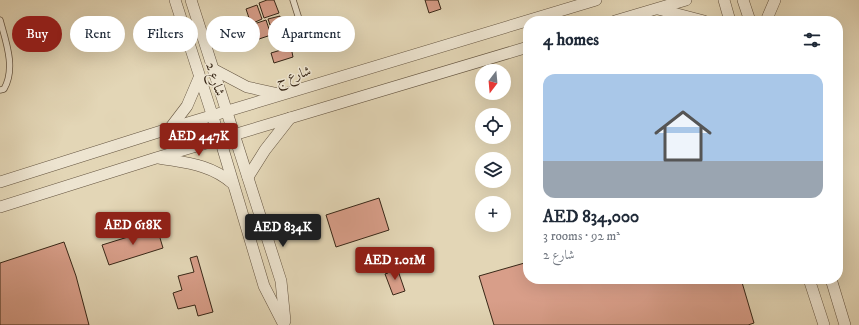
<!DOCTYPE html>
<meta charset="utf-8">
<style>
body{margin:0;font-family:"IM FELL DW Pica",Amiri,serif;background:#f6f6f7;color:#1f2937;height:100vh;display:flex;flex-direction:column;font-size:15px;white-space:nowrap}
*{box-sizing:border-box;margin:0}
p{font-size:13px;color:#747a83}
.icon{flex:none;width:22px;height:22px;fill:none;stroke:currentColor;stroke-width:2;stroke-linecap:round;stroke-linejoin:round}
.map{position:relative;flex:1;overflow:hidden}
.panel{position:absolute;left:523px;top:16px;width:320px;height:268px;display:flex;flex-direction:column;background:#fff;border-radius:16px;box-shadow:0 4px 16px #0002}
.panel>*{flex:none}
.guide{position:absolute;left:12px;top:16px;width:380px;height:36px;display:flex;gap:8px}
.needle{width:26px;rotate:196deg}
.buttons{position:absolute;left:475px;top:64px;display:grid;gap:8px}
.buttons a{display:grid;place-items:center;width:36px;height:36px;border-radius:50%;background:#fff;box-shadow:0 4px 16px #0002;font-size:20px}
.price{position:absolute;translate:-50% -34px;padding:0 9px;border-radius:4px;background:#8f2418;color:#fff;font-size:13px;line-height:26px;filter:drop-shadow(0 1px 2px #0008)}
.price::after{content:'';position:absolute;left:50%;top:24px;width:12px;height:9px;margin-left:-6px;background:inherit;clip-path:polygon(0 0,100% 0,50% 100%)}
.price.selected{background:#222;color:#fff}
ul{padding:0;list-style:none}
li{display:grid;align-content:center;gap:8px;height:212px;padding:0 20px}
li+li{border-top:1px solid #e0e1e3}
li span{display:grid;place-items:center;height:124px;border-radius:12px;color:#555}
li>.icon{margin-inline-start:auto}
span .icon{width:72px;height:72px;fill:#fffc;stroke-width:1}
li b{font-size:17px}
h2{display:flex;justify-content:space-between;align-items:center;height:48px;padding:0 20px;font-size:17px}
.pill{padding:0 14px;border-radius:18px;background:#fff;box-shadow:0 4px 16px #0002;font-size:14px;line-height:36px}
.pill.selected{background:#8f2418;color:#fff}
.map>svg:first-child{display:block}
</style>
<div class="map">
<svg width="859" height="325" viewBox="0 0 859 325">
<rect width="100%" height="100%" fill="#e3d6b6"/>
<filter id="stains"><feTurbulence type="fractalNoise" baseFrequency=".005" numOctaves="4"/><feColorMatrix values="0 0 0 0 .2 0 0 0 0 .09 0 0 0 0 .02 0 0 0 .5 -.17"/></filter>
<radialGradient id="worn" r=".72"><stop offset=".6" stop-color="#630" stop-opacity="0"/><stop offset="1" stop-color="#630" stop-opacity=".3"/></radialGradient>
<g fill="#d89e89" stroke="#382717">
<polygon points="267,0 274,0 279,13 264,18 259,3"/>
<polygon points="425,0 438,0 441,9 429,13"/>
<polygon points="257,5 262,19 251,24 246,9"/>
<polygon points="280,16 280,23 270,25 268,19"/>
<polygon points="266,20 271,35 256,40 251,25"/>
<polygon points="285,22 290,40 275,43 271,26"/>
<polygon points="326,29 330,42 315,47 311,34"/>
<polygon points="291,47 293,57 274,63 271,53"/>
<polygon points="379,198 389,230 336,247 326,215"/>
<polygon points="157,228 163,248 109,265 102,245"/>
<polygon points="64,242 76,276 89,325 0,325 0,263"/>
<polygon points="197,256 213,312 198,316 195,305 178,309 173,293 182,290 178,276 194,272 190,258"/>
<polygon points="528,262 528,279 741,279 754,323 748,325 494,325 479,276"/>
<polygon points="396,265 405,291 393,295 385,274 388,273 388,268"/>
</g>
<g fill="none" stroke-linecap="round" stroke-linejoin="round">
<g stroke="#63533f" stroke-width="7">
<g id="service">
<polyline points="293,0 300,22"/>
<path d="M 0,20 C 6,42 16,68 4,89 L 0,90"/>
</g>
</g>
<g stroke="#63533f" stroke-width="12">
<g id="minor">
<polyline points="175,0 220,139 264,286 284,325"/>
<polyline points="191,0 281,281 285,321"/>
<polyline points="724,0 730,21"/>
<polyline points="743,0 750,21"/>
<polyline points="658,9 704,21"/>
<polyline points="615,21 686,0"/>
<polyline points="766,21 775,0"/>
<polyline points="213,69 247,87 279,94"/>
<polyline points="171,127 187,106 199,78"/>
<path d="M 159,158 C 186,163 210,164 232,183"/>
<polyline points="248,177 265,150 290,118"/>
<polyline points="0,182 171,128 596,0"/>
<polyline points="0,207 156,158 528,47"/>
<polyline points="809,279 824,325"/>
<polyline points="831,279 845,325"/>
</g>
</g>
<use href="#service" stroke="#ede4d0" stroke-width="5.5"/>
<use href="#minor" stroke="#ede4d0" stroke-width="11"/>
</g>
<g text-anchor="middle" stroke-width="3" stroke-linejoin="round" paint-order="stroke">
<g font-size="14" fill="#382717" stroke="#ede4d0">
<text transform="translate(293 75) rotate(-17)" y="5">شارع ج</text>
<text transform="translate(216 79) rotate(72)" y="5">شارع 2</text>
</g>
</g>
<rect width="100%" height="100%" filter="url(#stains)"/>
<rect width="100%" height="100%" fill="url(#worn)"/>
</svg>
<div class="buttons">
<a><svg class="needle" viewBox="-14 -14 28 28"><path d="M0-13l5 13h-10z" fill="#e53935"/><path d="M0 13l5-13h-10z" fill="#747a83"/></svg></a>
<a><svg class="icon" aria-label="locate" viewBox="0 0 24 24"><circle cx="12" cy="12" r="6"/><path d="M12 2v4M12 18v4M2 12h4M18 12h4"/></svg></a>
<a><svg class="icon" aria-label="layers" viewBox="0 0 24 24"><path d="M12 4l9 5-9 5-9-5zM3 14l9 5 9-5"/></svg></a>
<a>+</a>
</div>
<b class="price" style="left:199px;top:157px">AED 447K</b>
<b class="price" style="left:133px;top:246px">AED 618K</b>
<b class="price selected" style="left:283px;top:248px">AED 834K</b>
<b class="price" style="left:395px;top:281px">AED 1.01M</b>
<div class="guide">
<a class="pill selected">Buy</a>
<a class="pill">Rent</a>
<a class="pill">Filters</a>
<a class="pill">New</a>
<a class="pill">Apartment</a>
</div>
<section class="panel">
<h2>4 homes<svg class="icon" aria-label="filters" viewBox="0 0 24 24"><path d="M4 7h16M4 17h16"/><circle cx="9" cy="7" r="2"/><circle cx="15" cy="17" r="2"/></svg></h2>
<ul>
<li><span style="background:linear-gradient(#a9c7e8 70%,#9aa5b1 0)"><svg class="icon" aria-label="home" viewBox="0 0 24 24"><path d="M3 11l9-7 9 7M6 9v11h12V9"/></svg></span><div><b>AED 834,000</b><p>3 rooms · 92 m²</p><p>شارع 2</p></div></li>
</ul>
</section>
</div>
